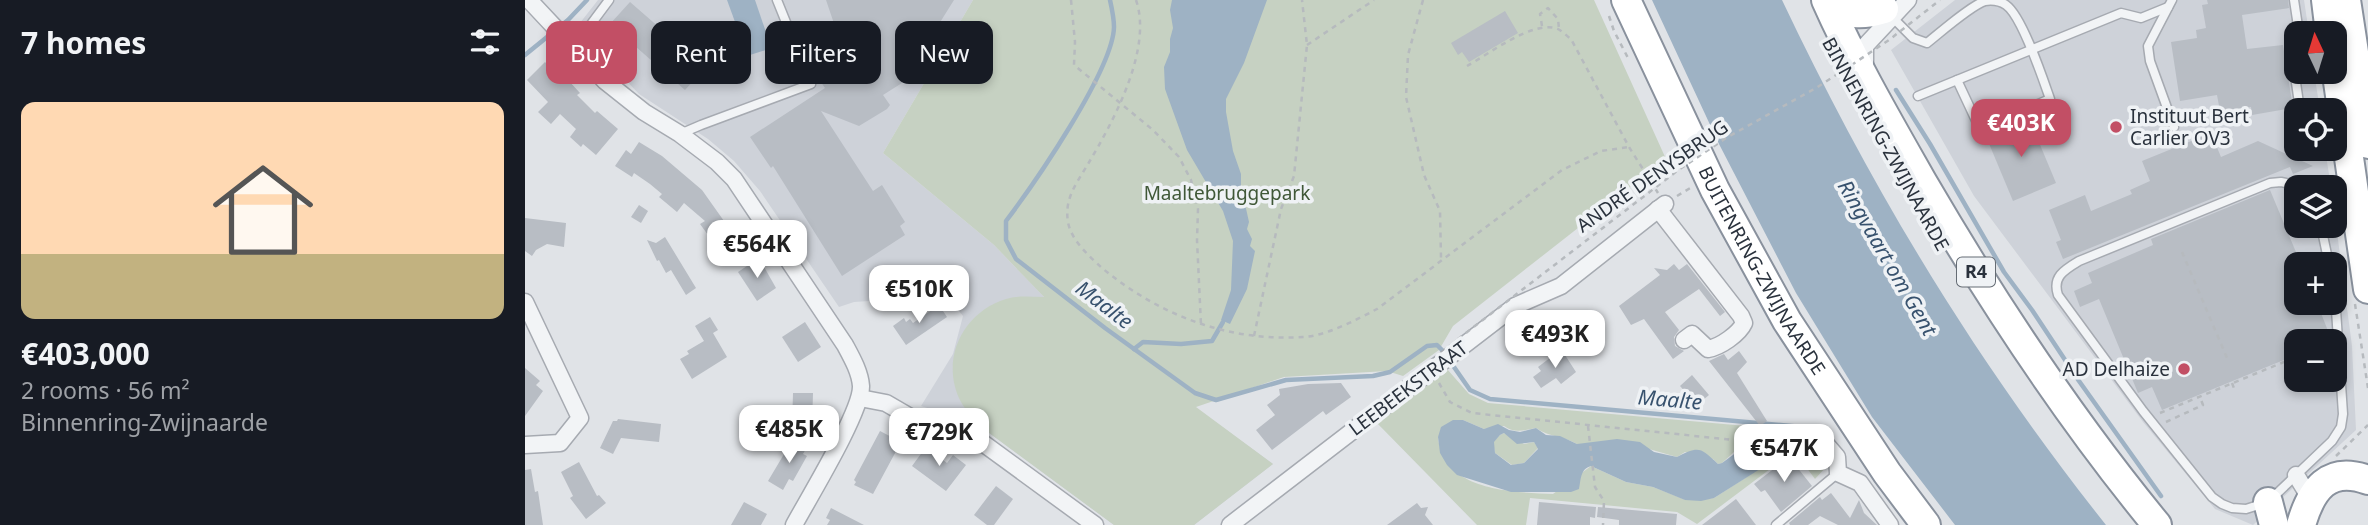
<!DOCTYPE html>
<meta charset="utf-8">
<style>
body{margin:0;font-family:"Noto Sans",sans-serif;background:#20242c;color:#f1f3f6;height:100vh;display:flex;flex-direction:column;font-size:26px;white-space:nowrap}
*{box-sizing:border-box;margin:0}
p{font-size:23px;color:#9ea1a6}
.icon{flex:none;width:38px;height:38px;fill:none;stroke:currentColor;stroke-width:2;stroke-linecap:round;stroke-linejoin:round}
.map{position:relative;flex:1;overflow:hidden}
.drawer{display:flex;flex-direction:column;background:#171b24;width:525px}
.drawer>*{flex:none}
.banner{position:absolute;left:21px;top:21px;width:665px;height:63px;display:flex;gap:14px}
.needle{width:46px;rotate:356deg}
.buttons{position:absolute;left:1759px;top:21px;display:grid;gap:14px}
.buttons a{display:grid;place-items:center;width:63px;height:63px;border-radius:14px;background:#171b24;box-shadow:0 4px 10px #0003;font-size:35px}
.price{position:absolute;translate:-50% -60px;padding:0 16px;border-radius:14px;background:#fff;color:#222;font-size:23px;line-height:46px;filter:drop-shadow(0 2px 4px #0008)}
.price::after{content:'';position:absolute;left:50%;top:42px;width:21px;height:16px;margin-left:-10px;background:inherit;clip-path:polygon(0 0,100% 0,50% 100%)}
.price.current{background:#c24f65;color:#fff}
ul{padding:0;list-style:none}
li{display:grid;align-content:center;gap:14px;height:371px;padding:0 21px}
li+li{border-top:2px solid #363941}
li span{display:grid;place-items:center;height:217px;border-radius:14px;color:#555}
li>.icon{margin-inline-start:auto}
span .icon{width:126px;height:126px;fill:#fffc;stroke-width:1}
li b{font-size:30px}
h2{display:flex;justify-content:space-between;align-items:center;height:84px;padding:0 21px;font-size:30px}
.chip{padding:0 24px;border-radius:14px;background:#171b24;box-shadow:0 4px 10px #0003;font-size:24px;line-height:63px}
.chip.current{background:#c24f65;color:#fff}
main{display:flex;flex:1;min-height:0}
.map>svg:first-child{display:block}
</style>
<main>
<section class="drawer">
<h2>7 homes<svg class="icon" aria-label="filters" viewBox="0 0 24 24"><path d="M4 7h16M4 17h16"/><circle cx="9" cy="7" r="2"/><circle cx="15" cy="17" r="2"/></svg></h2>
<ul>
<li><span style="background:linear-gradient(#ffd9b3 70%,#c2b280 0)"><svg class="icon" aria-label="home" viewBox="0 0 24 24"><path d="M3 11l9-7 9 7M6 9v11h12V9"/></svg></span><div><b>€403,000</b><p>2 rooms · 56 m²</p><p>Binnenring-Zwijnaarde</p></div></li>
</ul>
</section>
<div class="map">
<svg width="1843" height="525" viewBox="0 0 1843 525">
<rect width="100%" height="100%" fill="#e0e3e7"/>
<g fill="#ced2d9" fill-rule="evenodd">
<polygon points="73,0 448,0 358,153 469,245 521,299 748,464 669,525 589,525 452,424 396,406 428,354 438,316 415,288 391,298 329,302 314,307 235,191 209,161 183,139 114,94 51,28"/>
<path d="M 1430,0 L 1779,0 L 1784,33 L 1771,33 L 1771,72 L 1789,72 L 1795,110 L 1771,110 L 1771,149 L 1800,149 L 1806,187 L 1771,187 L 1771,226 L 1810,226 L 1810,217 L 1827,346 L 1831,430 L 1728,525 L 1690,509 L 1618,422 L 1449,196 L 1366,50 ZM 1771,264 L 1810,264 L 1810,303 L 1771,303 ZM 1771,341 L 1810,341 L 1810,380 L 1771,380 Z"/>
</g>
<g fill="#c6d1c2" fill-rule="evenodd">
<path d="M 448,0 L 1069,0 L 1141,159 L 928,326 L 914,350 L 878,376 L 862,371 L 759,377 L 671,407 L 748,464 L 669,525 L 589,525 L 452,424 C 447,417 440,409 436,402 C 414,360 438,312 481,299 C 494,295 507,297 519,297 L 469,245 L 358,153 Z"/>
<path d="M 922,369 L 944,394 L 963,403 L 1290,432 L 1304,456 L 1303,465 L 1290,479 L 1269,451 L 1172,524 L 1152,512 L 1005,498 L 1001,525 L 952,525 L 851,422 ZM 938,420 L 959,429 L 979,426 C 990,434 999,430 1011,428 C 1024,437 1039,436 1052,444 L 1124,449 L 1152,457 L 1160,452 L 1188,459 L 1193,464 L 1197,463 L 1210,451 L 1225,449 L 1242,464 L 1189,498 L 1161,500 L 1128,487 L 1101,482 L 1066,466 L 1028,494 C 986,492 918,491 913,437 Z"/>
<polygon points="979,433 999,444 1009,442 1013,448 999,463 987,465 970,453 968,442 975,435"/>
</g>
<g fill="#9eb2c4" fill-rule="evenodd">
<polygon points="202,0 230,0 245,44 244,49 225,55 221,52"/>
<polygon points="647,0 742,0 719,63 701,99 701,112 708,151 716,174 716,186 724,222 722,229 727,239 725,246 730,251 722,289 705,324 696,320 706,290 708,241 698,211 662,150 640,89 639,67 645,52 645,39 648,28 645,10"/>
<path d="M 1127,0 L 1257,0 C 1347,190 1450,360 1581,525 L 1430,525 L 1347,417 L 1271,293 L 1194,144 Z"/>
<path d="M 928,420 L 938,420 L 959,429 L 973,424 L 984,430 L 995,432 L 1011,428 L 1021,435 L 1035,436 L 1052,444 L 1092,439 L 1115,442 L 1129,452 L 1152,457 C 1174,446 1175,447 1193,464 L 1197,463 L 1216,449 C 1231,452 1236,446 1243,464 L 1189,498 L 1176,501 L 1160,500 L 1128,487 L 1101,482 L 1066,466 C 1055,469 1056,480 1054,489 L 1046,492 L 986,492 L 932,475 L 922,465 L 915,453 L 913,437 L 916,427 ZM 979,433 L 992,444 L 1009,442 L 1013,449 L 999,463 L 986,465 L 970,453 L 969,442 L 975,435 Z"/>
</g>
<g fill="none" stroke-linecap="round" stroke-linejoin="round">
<g stroke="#9eb2c4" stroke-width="4.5">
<path d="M 585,0 C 587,9 589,18 589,27 C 588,70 509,184 481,221 L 481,240 L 491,259 L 580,328 L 670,393 L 691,400 L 761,380 L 848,376 L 865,372 L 902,346 L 912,345 L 918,351"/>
<polyline points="0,55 43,20 62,0"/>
<polyline points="1371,90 1405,144 1479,272 1507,310 1554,381 1636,496"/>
<polyline points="609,349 618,342 656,344 687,341 698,322"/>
<polyline points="929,367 945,390 965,399 1288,428"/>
</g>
</g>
<g fill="#b8bdc4">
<polygon points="301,0 429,0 377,83 358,95 365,105 362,109 334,126 296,111 348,191 357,185 380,222 375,226 380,235 317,276 248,166 246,168 225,137 300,88 291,75 320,56"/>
<polygon points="1682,0 1763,0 1764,8 1717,15 1722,49 1758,45 1768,108 1727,115 1726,107 1695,111 1692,95 1655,101 1646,42 1672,38 1671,30 1681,28 1677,5 1683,4"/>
<polygon points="105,2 159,49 163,44 173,53 169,58 180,68 160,90 85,24"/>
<polygon points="980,11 993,33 944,62 937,52 933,55 926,43"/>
<polygon points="20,62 40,83 43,80 55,93 52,95 70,113 72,111 93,129 71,155 58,144 56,147 45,137 51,129 35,114 26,124 13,112 23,102 2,80"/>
<polygon points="1503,116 1531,183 1488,201 1460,134"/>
<polygon points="1686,133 1696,157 1733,141 1788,166 1768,174 1765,167 1538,259 1531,242 1536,240 1524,210 1560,195 1566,211 1607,194 1605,190 1625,181 1617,161"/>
<polygon points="114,142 137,156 177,190 211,238 194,250 175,224 180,221 159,203 152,212 134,197 137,194 125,184 109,173 107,177 90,166 101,150 106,154"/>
<polygon points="1745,190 1776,264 1771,264 1771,303 1792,303 1807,341 1771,341 1771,355 1637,410 1627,387 1613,393 1574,299 1555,307 1549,291 1567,283 1563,273 1628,245 1626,239"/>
<polygon points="114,205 123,211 116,223 106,217"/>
<polygon points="0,218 41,223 39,247 22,244 11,250 7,256 0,251"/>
<polygon points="140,237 171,288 161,295 146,270 141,273 134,260 132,261 122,240 131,243"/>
<polygon points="234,258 251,288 232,301 213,272"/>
<polygon points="1149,264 1154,270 1162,264 1200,312 1195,316 1174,289 1140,312 1154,330 1149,337 1150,346 1159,351 1148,359 1119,319 1106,325 1094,306 1135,275 1129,268 1142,270"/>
<polygon points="414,305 422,317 381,345 368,326 379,318 381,322 385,319 388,323"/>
<polygon points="185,317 193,330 188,333 202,357 167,379 155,359 164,354 162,351 179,341 170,326"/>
<polygon points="280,322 296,347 273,362 257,337"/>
<polygon points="1034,351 1038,356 1040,355 1051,372 1036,384 1031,378 1016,388 1008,377 1016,371 1013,367"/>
<polygon points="1214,351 1222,362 1212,373 1242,421 1235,426 1184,361 1199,354 1203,360"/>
<polygon points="0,368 15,381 11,385 18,391 0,416"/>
<polygon points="1167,375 1184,395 1172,405 1155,386"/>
<polygon points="816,383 826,397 801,415 798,411 747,450 731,430 750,415 742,405 755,395 754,389 783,384"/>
<polygon points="268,393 288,393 287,425 267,425"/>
<polygon points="93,419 136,424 134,442 96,438 88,454 75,448 88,421 92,421"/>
<polygon points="355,431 376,442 348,494 329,485 331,482 329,480"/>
<polygon points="268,439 282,447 278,454 282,456 268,481 264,479 258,490 243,481"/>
<polygon points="401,447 422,463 428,455 441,465 421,491 387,466"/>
<polygon points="1264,457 1287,486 1256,512 1240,490 1236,492 1229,484"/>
<polygon points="54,462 72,496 74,495 81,503 61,519 45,498 48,496 36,472"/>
<polygon points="6,469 10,492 13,491 18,525 0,525 0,470"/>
<polygon points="471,486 488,499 469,525 462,525 449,515"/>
<polygon points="1306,493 1325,518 1334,500 1339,513 1352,525 1313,525 1295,516 1283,525 1265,525 1264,523 1295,497 1297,500"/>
<polygon points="1211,499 1231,525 1177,525"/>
<polygon points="219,502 242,514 236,525 206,525"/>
<polygon points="1014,502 1071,507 1070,518 1065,517 1065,525 1012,525"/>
<polygon points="892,503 896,508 903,507 900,515 908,525 862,525"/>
<polygon points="1073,507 1152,514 1151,525 1094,525 1094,520 1072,517"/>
<polygon points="306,508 339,525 302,525 305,520 301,518"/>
</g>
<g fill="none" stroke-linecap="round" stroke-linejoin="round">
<g stroke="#a6aab1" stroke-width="11">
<g id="lane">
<polyline points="1647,0 1623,46 1625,61 1649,127"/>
<polyline points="1769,0 1774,33"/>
<path d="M 1366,16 L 1388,38 L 1402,43 C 1416,32 1445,6 1460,1 C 1467,0 1475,1 1481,5 C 1497,16 1518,79 1525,99 L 1455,129 L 1432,80"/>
<polyline points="49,47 84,0"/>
<polyline points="1771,57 1769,69 1775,110"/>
<polyline points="1393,96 1596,13 1616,18 1643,7"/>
<polyline points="155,134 176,125 286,84 252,0"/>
<path d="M 1781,187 L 1756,182 L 1745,183 L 1554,261 C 1539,270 1527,277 1533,295 L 1618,411 L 1687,497 L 1697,504 L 1707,508 L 1721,509 L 1743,502 L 1807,441 L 1816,427 L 1818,414 L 1810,295"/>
<polyline points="1793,187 1821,182"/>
<polyline points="1796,226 1804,264"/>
<polyline points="1786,264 1803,259"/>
<polyline points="1251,525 1313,473"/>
</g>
</g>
<g stroke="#a6aab1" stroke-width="19">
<g id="street">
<path d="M 4,0 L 80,81 L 119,112 L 155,134 L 192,162 L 209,179 L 320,345 C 327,358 335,372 336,386 C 337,411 283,499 269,525"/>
<polyline points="1340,67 1340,46 1383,0"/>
<path d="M 1133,209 L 1216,316 L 1219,323 C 1214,334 1195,347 1183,349 L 1167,334 L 1159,340"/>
<polyline points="0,302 55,418 35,443 0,445"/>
<polyline points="335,398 361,403 392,421 435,431 451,438 570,525"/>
<polyline points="1300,443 1312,457 1313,473 1335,483 1365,525"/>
<polyline points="1771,475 1785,498"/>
<polyline points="705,525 990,306 1036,286 1140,204"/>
</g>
</g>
<g stroke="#89919d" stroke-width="32">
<g id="highway">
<path id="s1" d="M 1101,0 L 1190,190 L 1262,321 L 1362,473 L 1401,525"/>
<path d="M 1301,0 C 1329,63 1364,123 1398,183 C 1468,303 1544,418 1632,525"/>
<path d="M 1306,0 C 1326,16 1335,16 1359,9"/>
<polyline points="1801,0 1805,33"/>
<polyline points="1821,0 1843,144"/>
<polyline points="1810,61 1843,289"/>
<polyline points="1743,502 1749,525"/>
<path d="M 1776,525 C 1786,490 1803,465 1843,480"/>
</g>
</g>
<g stroke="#b6babe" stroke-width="2.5" stroke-dasharray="5 5" stroke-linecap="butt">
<polyline points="546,0 550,42 549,65 628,130 654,157 666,180 673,209 672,240 676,325"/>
<path d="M 611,0 C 628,49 588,122 563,164 C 552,183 539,198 543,222 C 546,240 564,256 577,268 C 634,315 703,342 778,337 C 801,336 831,320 852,309 L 1037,170 L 1076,151 L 1104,147"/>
<polyline points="898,0 883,55 881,97 899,175 915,211 916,258"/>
<polyline points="1084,16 1089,31 1103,58"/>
<polyline points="1017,26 1015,14 1023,8 1033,19 1034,29"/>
<polyline points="782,45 849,0"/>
<path d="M 942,66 C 964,54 1009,19 1033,29 C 1037,31 1042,36 1046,39 L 1104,147 L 1133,193"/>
<polyline points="1152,196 1167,187"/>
<polyline points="1657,252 1702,358"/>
<polyline points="1830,304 1843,388"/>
<polyline points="729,336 756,209 769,176 782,45 777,0"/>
<polyline points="914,383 925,402 947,413 1248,444 1287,446"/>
<polyline points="1707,383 1710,391"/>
<polyline points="1635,413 1771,357"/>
<polyline points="1641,422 1678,405 1675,397"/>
<polyline points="1063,426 1070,487 1079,501 1078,525"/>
<polyline points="1811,456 1843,425"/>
</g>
<use href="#lane" stroke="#f2f4f6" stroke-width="8"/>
<use href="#street" stroke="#f2f4f6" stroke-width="16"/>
<use href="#highway" stroke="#fff" stroke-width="28"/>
<polyline stroke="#b6babe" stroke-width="2.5" stroke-dasharray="5 5" stroke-linecap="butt" points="933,339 1152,171 1201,138 1291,88 1325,66 1364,40 1415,0"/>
</g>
<g fill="#c24f65" stroke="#eff2f5" stroke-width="2.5">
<circle cx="1591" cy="127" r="7"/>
<circle cx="1659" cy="369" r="7"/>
</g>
<g text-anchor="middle" stroke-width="7" stroke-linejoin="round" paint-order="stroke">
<rect fill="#eff2f5" stroke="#656c74" stroke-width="2" x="1432" y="257.5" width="38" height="29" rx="5"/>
<g font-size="18" font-weight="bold" fill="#2a323d">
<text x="1451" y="278">R4</text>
</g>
<g font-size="19" fill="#2a323d" stroke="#eff2f5" text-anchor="start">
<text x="1605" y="123">Instituut Bert<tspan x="1605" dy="22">Carlier OV3</tspan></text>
<text x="1645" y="376" text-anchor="end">AD Delhaize</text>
</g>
<g font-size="19" fill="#2a323d" stroke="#eff2f5">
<text transform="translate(1361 144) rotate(61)" y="7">BINNENRING-ZWIJNAARDE</text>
<text transform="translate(1127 176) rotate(-35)" y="7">ANDRÉ DENYSBRUG</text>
<text dy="7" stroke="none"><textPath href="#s1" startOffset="303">BUITENRING-ZWIJNAARDE</textPath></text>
<text transform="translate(883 388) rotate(-37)" y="7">LEEBEEKSTRAAT</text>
</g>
<g font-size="19" fill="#405838" stroke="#eff2f5">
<text x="702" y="200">Maaltebruggepark</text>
</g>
<g font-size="21" font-style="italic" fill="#38526e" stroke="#eff2f5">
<text transform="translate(1362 258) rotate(60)" y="7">Ringvaart om Gent</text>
<text transform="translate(579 305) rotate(37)" y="7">Maalte</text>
<text transform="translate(1145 400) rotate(5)" y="7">Maalte</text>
</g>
</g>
</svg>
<div class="buttons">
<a><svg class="needle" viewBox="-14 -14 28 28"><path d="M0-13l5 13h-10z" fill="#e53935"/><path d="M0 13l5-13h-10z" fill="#9ea1a6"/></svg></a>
<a><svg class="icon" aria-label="locate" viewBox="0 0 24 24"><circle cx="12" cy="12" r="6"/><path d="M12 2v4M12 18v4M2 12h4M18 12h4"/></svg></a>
<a><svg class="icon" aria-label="layers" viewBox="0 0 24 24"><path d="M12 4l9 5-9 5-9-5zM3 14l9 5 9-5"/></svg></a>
<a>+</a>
<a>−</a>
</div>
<b class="price current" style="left:1496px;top:159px">€403K</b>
<b class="price" style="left:232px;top:280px">€564K</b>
<b class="price" style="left:394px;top:325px">€510K</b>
<b class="price" style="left:1030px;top:370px">€493K</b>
<b class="price" style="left:264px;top:465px">€485K</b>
<b class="price" style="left:414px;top:468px">€729K</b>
<b class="price" style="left:1259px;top:484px">€547K</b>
<div class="banner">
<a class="chip current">Buy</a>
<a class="chip">Rent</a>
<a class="chip">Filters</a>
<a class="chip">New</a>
</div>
</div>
</main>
